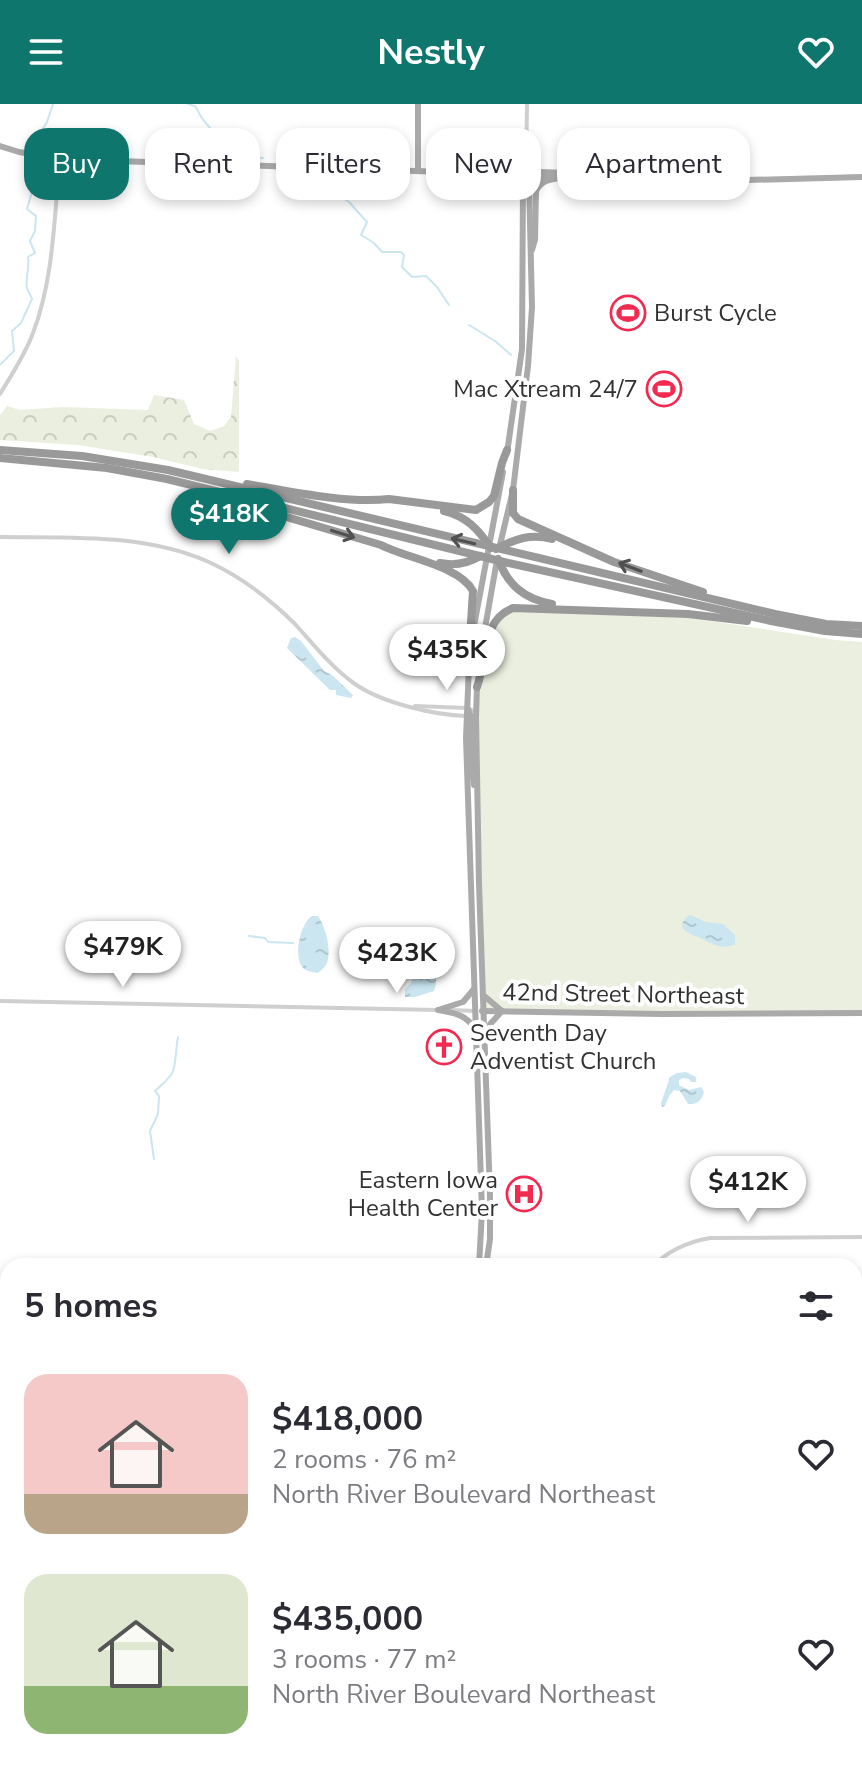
<!DOCTYPE html>
<meta charset="utf-8">
<style>
body{margin:0;font-family:"Nunito Sans",sans-serif;background:#f7f7f7;color:#2b2b33;height:100vh;display:flex;flex-direction:column;font-size:30px;white-space:nowrap}
*{box-sizing:border-box;margin:0}
p{font-size:26px;color:#7c7c81}
.icon{flex:none;width:44px;height:44px;fill:none;stroke:currentColor;stroke-width:2;stroke-linecap:round;stroke-linejoin:round}
.map{position:relative;flex:1;overflow:hidden}
.panel{position:absolute;left:0px;top:1154px;width:862px;height:514px;display:flex;flex-direction:column;background:#fff;border-radius:24px 24px 0 0;box-shadow:0 4px 12px #0003}
.panel>*{flex:none}
.banner{position:absolute;left:24px;top:24px;width:814px;height:72px;display:flex;gap:16px}
.price{position:absolute;translate:-50% -68px;padding:0 18px;border-radius:28px;background:#fff;color:#222;font-size:26px;line-height:52px;filter:drop-shadow(0 2px 4px #0008)}
.price::after{content:'';position:absolute;left:50%;top:48px;width:24px;height:18px;margin-left:-12px;background:inherit;clip-path:polygon(0 0,100% 0,50% 100%)}
.price.on{background:#0f766e;color:#fff}
ul{padding:0;list-style:none}
li{display:flex;align-items:center;gap:24px;height:200px;padding:0 24px}
li span{display:grid;place-items:center;flex:none;width:224px;height:160px;border-radius:24px;color:#555}
li>.icon{margin-inline-start:auto}
span .icon{width:96px;height:96px;fill:#fffc;stroke-width:1}
li b{font-size:34px}
h2{display:flex;justify-content:space-between;align-items:center;height:96px;padding:0 24px;font-size:34px}
.pill{padding:0 28px;border-radius:24px;background:#fff;box-shadow:0 4px 12px #0003;font-size:28px;line-height:72px}
.pill.on{background:#0f766e;color:#fff}
header{display:flex;justify-content:space-between;align-items:center;height:104px;padding:0 24px;background:#0f766e;color:#fff;font-size:36px;font-weight:700}
.map>svg:first-child{display:block}
</style>
<header><svg class="icon" aria-label="menu" viewBox="0 0 24 24"><path d="M4 6h16M4 12h16M4 18h16"/></svg>Nestly<svg class="icon" aria-label="heart" viewBox="0 0 24 24"><path d="M12 20l-8-8c-3-5 5-10 8-4 3-6 11-1 8 4z"/></svg></header>
<div class="map">
<svg width="862" height="1667" viewBox="0 0 862 1667">
<defs>
<pattern id="forest-crowns" width="20" height="18" patternUnits="userSpaceOnUse" patternTransform="scale(2)"><rect width="20" height="18" fill="#eaefdf"/><path d="M2 6a3 3 0 1 1 6 0M12 15a3 3 0 1 1 6 0" fill="none" stroke="#c9cdc0"/></pattern>
<pattern id="water-ripples" width="26" height="14" patternUnits="userSpaceOnUse" patternTransform="scale(2)"><rect width="26" height="14" fill="#cbe6f0"/><path d="M2 4q2-2 4 0t4 0M15 11q2-2 4 0t4 0" fill="none" stroke="#afc6ce"/></pattern>
</defs>
<rect width="100%" height="100%" fill="#fff"/>
<g fill="#eaefdf">
<polygon points="504,507 691,514 835,536 862,538 862,909 483,907 476,613 489,531"/>
<polygon points="214,1660 485,1660 502,1667 208,1667"/>
</g>
<g fill="url(#forest-crowns)">
<polygon points="236,252 239,257 239,368 203,365 153,353 78,341 0,336 0,311 7,302 20,306 62,303 148,306 154,291 184,296 194,320 210,327 224,322 231,313"/>
<polygon points="862,1344 862,1471 854,1466 854,1345"/>
<polygon points="862,1497 862,1625 854,1627 854,1500"/>
</g>
<g fill="url(#water-ripples)">
<polygon points="295,533 301,537 324,567 332,571 353,591 351,594 336,591 336,586 330,586 287,544 291,534"/>
<path d="M 690,811 L 706,818 L 723,820 L 735,831 L 735,840 C 721,847 711,839 698,833 C 686,829 674,822 690,811 Z"/>
<path d="M 312,812 L 318,812 C 325,822 332,846 327,859 C 325,864 321,866 318,869 C 311,868 304,867 301,861 C 294,848 301,819 312,812 Z"/>
<path d="M 418,865 L 433,867 C 438,873 436,881 434,887 L 415,893 L 405,893 L 405,885 L 411,879 L 415,868 Z"/>
<path d="M 686,968 L 696,973 L 696,978 L 691,978 L 689,975 L 683,974 L 679,976 L 679,981 L 689,986 L 701,983 L 704,988 C 702,996 697,1001 688,1000 L 680,987 L 674,986 L 669,992 L 665,1002 L 662,1003 L 661,999 L 670,973 L 677,969 Z"/>
<polygon points="39,1660 214,1660 208,1667 36,1667"/>
<polygon points="485,1660 696,1660 704,1667 504,1667"/>
</g>
<g fill="none" stroke-linecap="round" stroke-linejoin="round">
<g stroke="#cbe6f0" stroke-width="2">
<path d="M 188,0 L 195,2 C 198,6 199,10 202,14 C 211,28 222,30 221,51 L 226,53 L 263,54"/>
<polyline points="36,45 37,34 47,18 53,0"/>
<polyline points="335,89 349,98 367,118 361,131 374,139 382,148 401,148 404,151 402,163 412,173 426,172 437,183 449,201"/>
<polyline points="469,221 495,237 511,251"/>
<path d="M 0,261 L 14,247 L 12,227 L 21,219 L 32,195 C 31,191 28,188 27,184 C 25,173 30,164 28,153 L 35,149 L 30,137 L 35,127 L 36,112 L 27,105 L 32,88 L 31,67 L 34,58"/>
<polyline points="249,832 265,834 268,838 293,839"/>
<path d="M 154,1055 L 150,1027 L 158,1010 L 159,992 L 155,987 C 161,981 170,975 173,967 C 176,960 176,942 178,933"/>
</g>
<g stroke="#cfcfcf" stroke-width="4">
<polyline points="526,70 527,0"/>
<path d="M 0,290 C 12,270 25,251 33,229 C 54,174 54,113 60,55"/>
<path d="M 0,433 C 70,434 146,429 211,459 C 243,474 270,495 295,520 C 314,541 332,564 355,580 C 382,599 434,611 466,612"/>
<polyline points="415,602 467,604 476,608"/>
<polyline points="0,897 438,906"/>
<polyline points="450,906 476,907"/>
<path d="M 653,1162 C 669,1146 687,1138 710,1134 L 862,1133"/>
</g>
<g stroke="#aaa" stroke-width="6">
<polyline points="418,0 418,67"/>
<polyline points="0,42 19,48 60,55 533,71"/>
<polyline points="495,72 515,80 521,89"/>
<polyline points="710,77 862,73"/>
<path d="M 532,146 L 535,136 L 536,87 C 541,77 550,75 561,74 L 707,79 L 710,77 L 707,73 L 538,68 L 533,71 L 538,74 L 561,74"/>
<polyline points="507,349 522,245 523,77 526,71"/>
<polyline points="499,445 513,386 528,262 532,203 529,77 527,71"/>
<polyline points="474,522 503,368"/>
<polyline points="481,547 497,456"/>
<polyline points="469,561 466,634 482,1107 479,1162"/>
<polyline points="477,582 476,613 479,780 490,1091 490,1135 486,1162"/>
<polyline points="468,605 471,613 472,666 474,681"/>
<polyline points="483,891 502,907"/>
<polyline points="441,905 463,898 474,885"/>
<path d="M 438,906 C 453,909 467,910 475,926"/>
<polyline points="482,907 662,910 862,909"/>
<polyline points="484,927 502,907"/>
<polyline points="331,1667 332,1660"/>
<polyline points="337,1667 338,1660"/>
</g>
<g stroke="#999" stroke-width="8">
<polyline points="0,346 82,352 168,366 775,510 826,520 862,522"/>
<polyline points="0,354 107,364 167,375 504,458 771,517 825,527 862,530"/>
<path d="M 247,380 C 288,387 348,400 389,395 L 476,406 L 489,398 L 494,392 L 502,359 L 507,346"/>
<polyline points="513,386 513,409 518,415 614,458 703,488"/>
<path d="M 223,394 L 381,441 C 406,454 460,462 473,487 L 468,565"/>
<path d="M 444,407 C 466,412 478,425 491,444"/>
<path d="M 496,445 C 515,435 531,429 552,435"/>
<path d="M 498,455 C 508,481 524,495 552,500"/>
<path d="M 440,459 C 455,462 467,460 480,452"/>
<path d="M 477,583 C 487,556 481,516 513,504 L 688,510 L 747,517"/>
</g>
<g stroke="#878787" stroke-width="5">
<g id="rail">
<polyline points="0,1614 8,1614"/>
<polyline points="704,1660 713,1667"/>
</g>
</g>
<use href="#rail" stroke="#fff" stroke-width="2" stroke-dasharray="6" stroke-linecap="butt"/>
</g>
<defs><path id="oneway-shaft" d="M-6 0H5M1.5-3L5.5 0L1.5 3" fill="none" stroke-width="1.6" stroke-linecap="round" stroke-linejoin="round" transform="scale(2)"/></defs>
<g stroke="#515151">
<use href="#oneway-shaft" transform="translate(343 430) rotate(17)"/>
<use href="#oneway-shaft" transform="translate(463 437) rotate(-167)"/>
<use href="#oneway-shaft" transform="translate(630 463) rotate(-159)"/>
</g>
<defs>
<g id="stadium-ring" transform="scale(1.8)"><circle r="9.5" fill="#fff" stroke="#f32a50" stroke-width="1.5"/><path d="M0-5a6.5 5 0 1 0 0 10a6.5 5 0 1 0 0-10ZM-3.5-1.8h7v3.6h-7Z" fill="#f32a50"/></g>
<g id="church-ring" transform="scale(1.8)"><circle r="9.5" fill="#fff" stroke="#f32a50" stroke-width="1.5"/><path d="M-1.2-6h2.4v3.5h3.3v2.4h-3.3V6h-2.4V-.1h-3.3v-2.4h3.3Z" fill="#f32a50"/></g>
<g id="hospital-ring" transform="scale(1.8)"><circle r="9.5" fill="#fff" stroke="#f32a50" stroke-width="1.5"/><path d="M-5-5h3v3.5h4V-5h3V5h-3V1.5h-4V5h-3Z" fill="#f32a50"/></g>
</defs>
<g fill-rule="evenodd">
<use href="#stadium-ring" x="628" y="209"/>
<use href="#stadium-ring" x="664" y="285"/>
<use href="#church-ring" x="444" y="943"/>
<use href="#hospital-ring" x="524" y="1090"/>
</g>
<g text-anchor="middle" stroke-width="8" stroke-linejoin="round" paint-order="stroke">
<g font-size="24" fill="#323232" stroke="#fff" text-anchor="start">
<text x="654" y="217">Burst Cycle</text>
<text x="638" y="293" text-anchor="end">Mac Xtream 24/7</text>
<text x="470" y="937">Seventh Day<tspan x="470" dy="28">Adventist Church</tspan></text>
<text x="498" y="1084" text-anchor="end">Eastern Iowa<tspan x="498" dy="28">Health Center</tspan></text>
</g>
<g font-size="24" fill="#323232" stroke="#fff">
<text transform="translate(623 890) rotate(1)" y="8">42nd Street Northeast</text>
</g>
</g>
</svg>
<b class="price on" style="left:229px;top:452px">$418K</b>
<b class="price" style="left:447px;top:588px">$435K</b>
<b class="price" style="left:123px;top:885px">$479K</b>
<b class="price" style="left:397px;top:891px">$423K</b>
<b class="price" style="left:748px;top:1120px">$412K</b>
<div class="banner">
<a class="pill on">Buy</a>
<a class="pill">Rent</a>
<a class="pill">Filters</a>
<a class="pill">New</a>
<a class="pill">Apartment</a>
</div>
<section class="panel">
<h2>5 homes<svg class="icon" aria-label="filters" viewBox="0 0 24 24"><path d="M4 7h16M4 17h16"/><circle cx="9" cy="7" r="2"/><circle cx="15" cy="17" r="2"/></svg></h2>
<ul>
<li><span style="background:linear-gradient(#f6c9c9 75%,#b9a48a 0)"><svg class="icon" aria-label="home" viewBox="0 0 24 24"><path d="M3 11l9-7 9 7M6 9v11h12V9"/></svg></span><div><b>$418,000</b><p>2 rooms · 76 m²</p><p>North River Boulevard Northeast</p></div><svg class="icon" aria-label="heart" viewBox="0 0 24 24"><path d="M12 20l-8-8c-3-5 5-10 8-4 3-6 11-1 8 4z"/></svg></li>
<li><span style="background:linear-gradient(#dfe7d0 70%,#8fb573 0)"><svg class="icon" aria-label="home" viewBox="0 0 24 24"><path d="M3 11l9-7 9 7M6 9v11h12V9"/></svg></span><div><b>$435,000</b><p>3 rooms · 77 m²</p><p>North River Boulevard Northeast</p></div><svg class="icon" aria-label="heart" viewBox="0 0 24 24"><path d="M12 20l-8-8c-3-5 5-10 8-4 3-6 11-1 8 4z"/></svg></li>
</ul>
</section>
</div>
